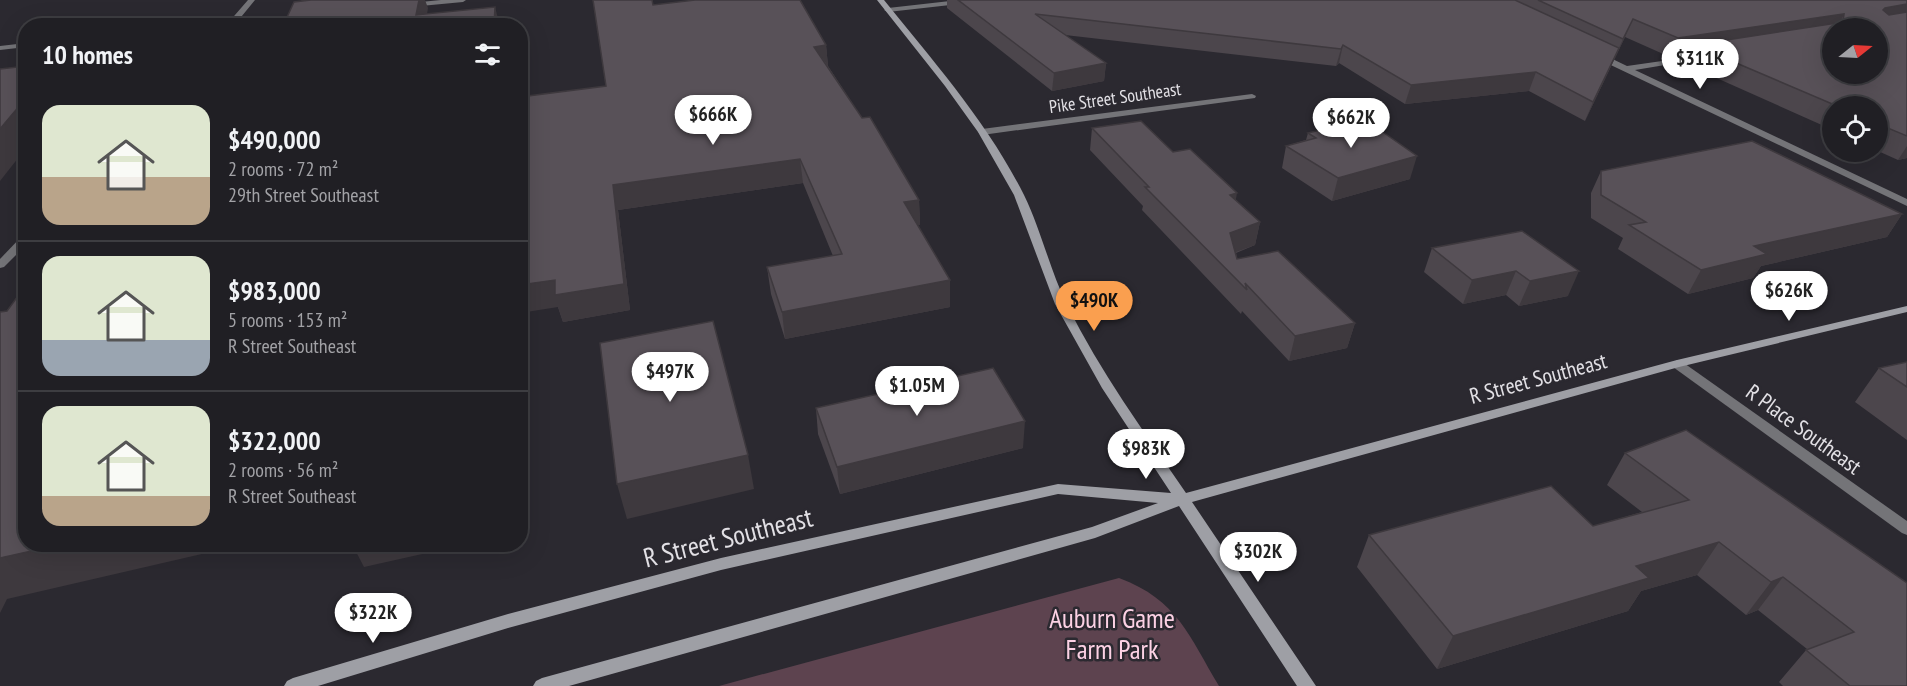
<!DOCTYPE html>
<meta charset="utf-8">
<style>
body{margin:0;font-family:"PT Sans Narrow",sans-serif;background:#2d2c31;color:#f1f3f6;height:100vh;display:flex;flex-direction:column;font-size:22px;white-space:nowrap}
*{box-sizing:border-box;margin:0}
p{font-size:20px;color:#a2a2a6}
.icon{flex:none;width:33px;height:33px;fill:none;stroke:currentColor;stroke-width:2;stroke-linecap:round;stroke-linejoin:round}
.map{position:relative;flex:1;overflow:hidden}
.panel{position:absolute;left:18px;top:18px;width:510px;height:534px;display:flex;flex-direction:column;background:#201f24;border-radius:24px;box-shadow:0 6px 24px #0002,0 0 0 2px #3d3d41}
.panel>*{flex:none}
.needle{width:39px;rotate:72deg}
.buttons{position:absolute;left:1822px;top:18px;display:grid;gap:12px}
.buttons a{display:grid;place-items:center;width:66px;height:66px;border-radius:50%;background:#201f24;box-shadow:0 6px 24px #0002,0 0 0 2px #3d3d41;font-size:30px}
.price{position:absolute;translate:-50% -51px;padding:0 14px;border-radius:21px;background:#fff;color:#222;font-size:20px;line-height:39px;filter:drop-shadow(0 2px 3px #0008)}
.price::after{content:'';position:absolute;left:50%;top:36px;width:18px;height:14px;margin-left:-9px;background:inherit;clip-path:polygon(0 0,100% 0,50% 100%)}
.price.selected{background:#fa9f4f;color:#111}
ul{padding:0;list-style:none}
li{display:flex;align-items:center;gap:18px;height:150px;padding:0 24px}
li+li{border-top:2px solid #3d3d41}
li span{display:grid;place-items:center;flex:none;width:168px;height:120px;border-radius:18px;color:#555}
li>.icon{margin-inline-start:auto}
span .icon{width:72px;height:72px;fill:#fffc;stroke-width:1}
li b{font-size:26px}
h2{display:flex;justify-content:space-between;align-items:center;height:72px;padding:0 24px;font-size:26px}
.map>svg:first-child{display:block}
</style>
<div class="map">
<svg width="1907" height="686" viewBox="0 0 1907 686">
<rect width="100%" height="100%" fill="#2b2930"/>
<path fill="#5d434f" d="M 1119,578 C 1178,600 1189,636 1219,686 L 719,686 Z"/>
<g fill="none" stroke-linecap="round" stroke-linejoin="round">
<g fill="#747478" fill-rule="evenodd">
<polygon points="248,0 255,0 237,22 301,15 305,17 301,19 242,26 214,26 228,23"/>
<polygon points="441,0 466,0 463,2 410,7 407,5 410,3"/>
<polygon points="959,0 980,0 977,2 888,12 884,10 888,8"/>
<polygon points="26,43 26,47 0,50 0,46"/>
<polygon points="1596,54 1602,54 1627,66 1704,55 1704,59 1701,59 1635,70 1907,199 1907,206 1596,58"/>
<polygon points="1252,94 1256,96 1255,98 982,135 978,132 982,129"/>
<polygon points="26,235 26,245 4,267 0,268 0,259 22,236"/>
<polygon points="1677,360 1681,361 1907,521 1907,535 1902,533 1673,367 1671,364"/>
</g>
<path fill="#9e9fa5" fill-rule="evenodd" d="M 877,0 L 884,0 C 934,62 988,123 1024,195 C 1041,230 1050,270 1067,305 C 1100,371 1144,432 1186,493 L 1677,360 L 1907,306 L 1907,312 L 1679,367 L 1192,502 L 1316,686 L 1297,686 L 1179,506 L 1095,538 L 569,686 L 533,686 L 536,681 L 542,678 L 1092,527 L 1158,503 L 1058,494 L 721,570 L 508,628 L 318,686 L 284,686 L 287,681 L 293,678 L 508,614 L 721,558 L 1058,484 L 1171,493 L 1102,388 L 1055,304 L 1014,195 L 978,132 L 945,86 Z"/>
</g>
<g fill="#4c464c">
<polygon points="947,0 1907,0 1907,158 1898,160 1878,151 1878,106 1833,106 1833,130 1685,64 1690,54 1670,57 1625,37 1585,121 1529,91 1405,104 1339,63 1336,66 1065,35 1106,63 1104,81 1052,91 947,8"/>
<polygon points="653,5 826,45 828,66 862,118 919,200 920,225 917,225 950,307 785,339 771,294 767,267 833,256 803,183 618,210 630,310 563,322 558,307 606,86"/>
<polygon points="1092,128 1173,152 1236,200 1260,222 1255,245 1236,253 1237,259 1355,323 1347,348 1289,361 1242,311 1241,314 1142,210 1143,206 1090,150"/>
<polygon points="1308,133 1410,179 1332,201 1282,168 1286,146 1306,140"/>
<polygon points="1601,171 1902,214 1887,237 1761,266 1753,278 1688,294 1618,249 1623,238 1591,218 1591,193"/>
<polygon points="1522,231 1568,296 1519,306 1506,295 1463,304 1424,272 1432,248"/>
<polygon points="1907,362 1907,440 1855,402 1879,368"/>
<polygon points="816,408 1023,448 840,494 818,434"/>
<polygon points="1686,430 1907,686 1783,686 1779,682 1807,649 1758,610 1746,615 1697,575 1641,591 1628,611 1437,669 1357,567 1369,535 1593,526 1642,512 1607,485 1625,453"/>
</g>
<g fill="#3e393e">
<polygon points="301,0 425,0 428,8 425,26 306,12"/>
<polygon points="1907,4 1907,21 1875,26 1885,8"/>
<polygon points="495,7 500,26 494,26"/>
<polygon points="1844,14 1837,28 1694,45 1690,54 1670,57 1678,38"/>
<polygon points="1633,19 1625,37 1615,57 1623,39"/>
<polygon points="826,45 828,66 814,47"/>
<polygon points="1343,45 1339,63 1336,66 1341,49"/>
<polygon points="1619,48 1611,66 1585,121 1593,102"/>
<polygon points="1106,63 1104,81 1052,91 1054,73"/>
<polygon points="1536,72 1529,91 1405,104 1411,85"/>
<polygon points="26,98 26,148 0,181 0,129"/>
<polygon points="1907,146 1907,158 1898,160"/>
<polygon points="1417,156 1410,179 1332,201 1338,178"/>
<polygon points="800,159 803,183 618,210 630,310 563,322 558,307 520,313 520,285 613,185"/>
<polygon points="1237,193 1233,216 1230,195"/>
<polygon points="919,200 920,225 905,227 904,202"/>
<polygon points="1902,214 1887,237 1761,266 1753,278 1688,294 1701,270 1754,246"/>
<polygon points="1260,222 1255,245 1225,256 1230,233"/>
<polygon points="1516,271 1506,295 1463,304 1472,280"/>
<polygon points="1579,271 1568,296 1519,306 1530,281"/>
<polygon points="950,280 950,307 785,339 782,312"/>
<polygon points="1355,323 1347,348 1289,361 1295,336"/>
<polygon points="1025,421 1023,448 840,494 837,467"/>
<polygon points="748,455 754,489 627,519 617,484"/>
<polygon points="1719,542 1697,575 1641,591 1628,611 1437,669 1453,636 1636,566"/>
<polygon points="63,544 245,544 7,599 0,613 0,558"/>
<polygon points="352,544 467,544 364,567"/>
<polygon points="1783,577 1758,610 1746,615 1771,582"/>
</g>
<g fill="#585158" stroke="#3e393e" stroke-width="1.5" fill-rule="evenodd">
<polygon points="311,0 419,0 416,15 495,7 494,26 283,26 294,2"/>
<polygon points="593,0 652,0 653,5 695,0 800,0 826,45 814,47 862,118 870,117 919,200 904,202 950,280 782,312 767,267 842,254 800,159 613,185 624,284 555,295 555,280 520,285 520,97 606,86"/>
<polygon points="958,0 1515,0 1619,48 1593,102 1536,72 1411,85 1343,45 1341,49 1035,14 1106,63 1054,73"/>
<path d="M 1538,0 L 1907,0 L 1907,4 L 1885,8 L 1883,10 L 1889,15 L 1907,12 L 1907,136 L 1878,124 L 1878,106 L 1837,106 L 1694,45 L 1843,22 L 1844,14 L 1678,38 L 1633,19 L 1623,39 ZM 1833,28 L 1878,28 L 1878,74 L 1833,74 Z"/>
<polygon points="26,66 26,98 0,129 0,69"/>
<polygon points="1364,119 1417,156 1338,178 1286,146 1316,138 1308,133"/>
<polygon points="1141,121 1173,152 1190,149 1237,193 1230,195 1260,222 1230,233 1237,259 1278,251 1355,323 1295,336 1245,283 1247,290 1145,187 1149,187 1092,128"/>
<polygon points="1752,141 1902,214 1754,246 1767,254 1701,270 1629,225 1646,222 1601,195 1601,171"/>
<polygon points="1522,231 1579,271 1530,281 1516,271 1472,280 1432,248"/>
<polygon points="26,285 26,544 63,544 0,558 0,312 7,311"/>
<polygon points="713,321 748,455 617,484 600,343"/>
<polygon points="1907,362 1907,387 1879,368"/>
<polygon points="993,368 1025,421 837,467 816,408"/>
<polygon points="1686,430 1907,583 1907,686 1850,686 1806,650 1854,632 1783,577 1771,582 1719,542 1636,566 1649,578 1453,636 1369,535 1551,486 1593,526 1689,500 1625,453"/>
</g>
<g text-anchor="middle" stroke-width="5" stroke-linejoin="round" paint-order="stroke">
<g font-size="18" fill="#e2e0e5" stroke="#2b2930">
<text transform="translate(1115 98) rotate(-8)" y="6">Pike Street Southeast</text>
</g>
<g font-size="22" fill="#e2e0e5" stroke="#2b2930">
<text transform="translate(1538 378) rotate(-15)" y="8">R Street Southeast</text>
<text transform="translate(1804 429) rotate(36)" y="8">R Place Southeast</text>
</g>
<g font-size="27" fill="#e2e0e5" stroke="#2b2930">
<text transform="translate(728 538) rotate(-14)" y="9">R Street Southeast</text>
</g>
<g font-size="27" fill="#fcd1e4" stroke="#2b2930">
<text x="1112" y="628">Auburn Game<tspan x="1112" dy="31">Farm Park</tspan></text>
</g>
</g>
</svg>
<div class="buttons">
<a><svg class="needle" viewBox="-14 -14 28 28"><path d="M0-13l5 13h-10z" fill="#e53935"/><path d="M0 13l5-13h-10z" fill="#a2a2a6"/></svg></a>
<a><svg class="icon" aria-label="locate" viewBox="0 0 24 24"><circle cx="12" cy="12" r="6"/><path d="M12 2v4M12 18v4M2 12h4M18 12h4"/></svg></a>
</div>
<b class="price" style="left:1700px;top:90px">$311K</b>
<b class="price" style="left:713px;top:146px">$666K</b>
<b class="price" style="left:1351px;top:149px">$662K</b>
<b class="price" style="left:1789px;top:322px">$626K</b>
<b class="price selected" style="left:1094px;top:332px">$490K</b>
<b class="price" style="left:670px;top:403px">$497K</b>
<b class="price" style="left:917px;top:417px">$1.05M</b>
<b class="price" style="left:1146px;top:480px">$983K</b>
<b class="price" style="left:1258px;top:583px">$302K</b>
<b class="price" style="left:373px;top:644px">$322K</b>
<section class="panel">
<h2>10 homes<svg class="icon" aria-label="filters" viewBox="0 0 24 24"><path d="M4 7h16M4 17h16"/><circle cx="9" cy="7" r="2"/><circle cx="15" cy="17" r="2"/></svg></h2>
<ul>
<li><span style="background:linear-gradient(#dfe7d0 60%,#b9a48a 0)"><svg class="icon" aria-label="home" viewBox="0 0 24 24"><path d="M3 11l9-7 9 7M6 9v11h12V9"/></svg></span><div><b>$490,000</b><p>2 rooms · 72 m²</p><p>29th Street Southeast</p></div></li>
<li><span style="background:linear-gradient(#dfe7d0 70%,#9aa5b1 0)"><svg class="icon" aria-label="home" viewBox="0 0 24 24"><path d="M3 11l9-7 9 7M6 9v11h12V9"/></svg></span><div><b>$983,000</b><p>5 rooms · 153 m²</p><p>R Street Southeast</p></div></li>
<li><span style="background:linear-gradient(#dfe7d0 75%,#b9a48a 0)"><svg class="icon" aria-label="home" viewBox="0 0 24 24"><path d="M3 11l9-7 9 7M6 9v11h12V9"/></svg></span><div><b>$322,000</b><p>2 rooms · 56 m²</p><p>R Street Southeast</p></div></li>
</ul>
</section>
</div>
